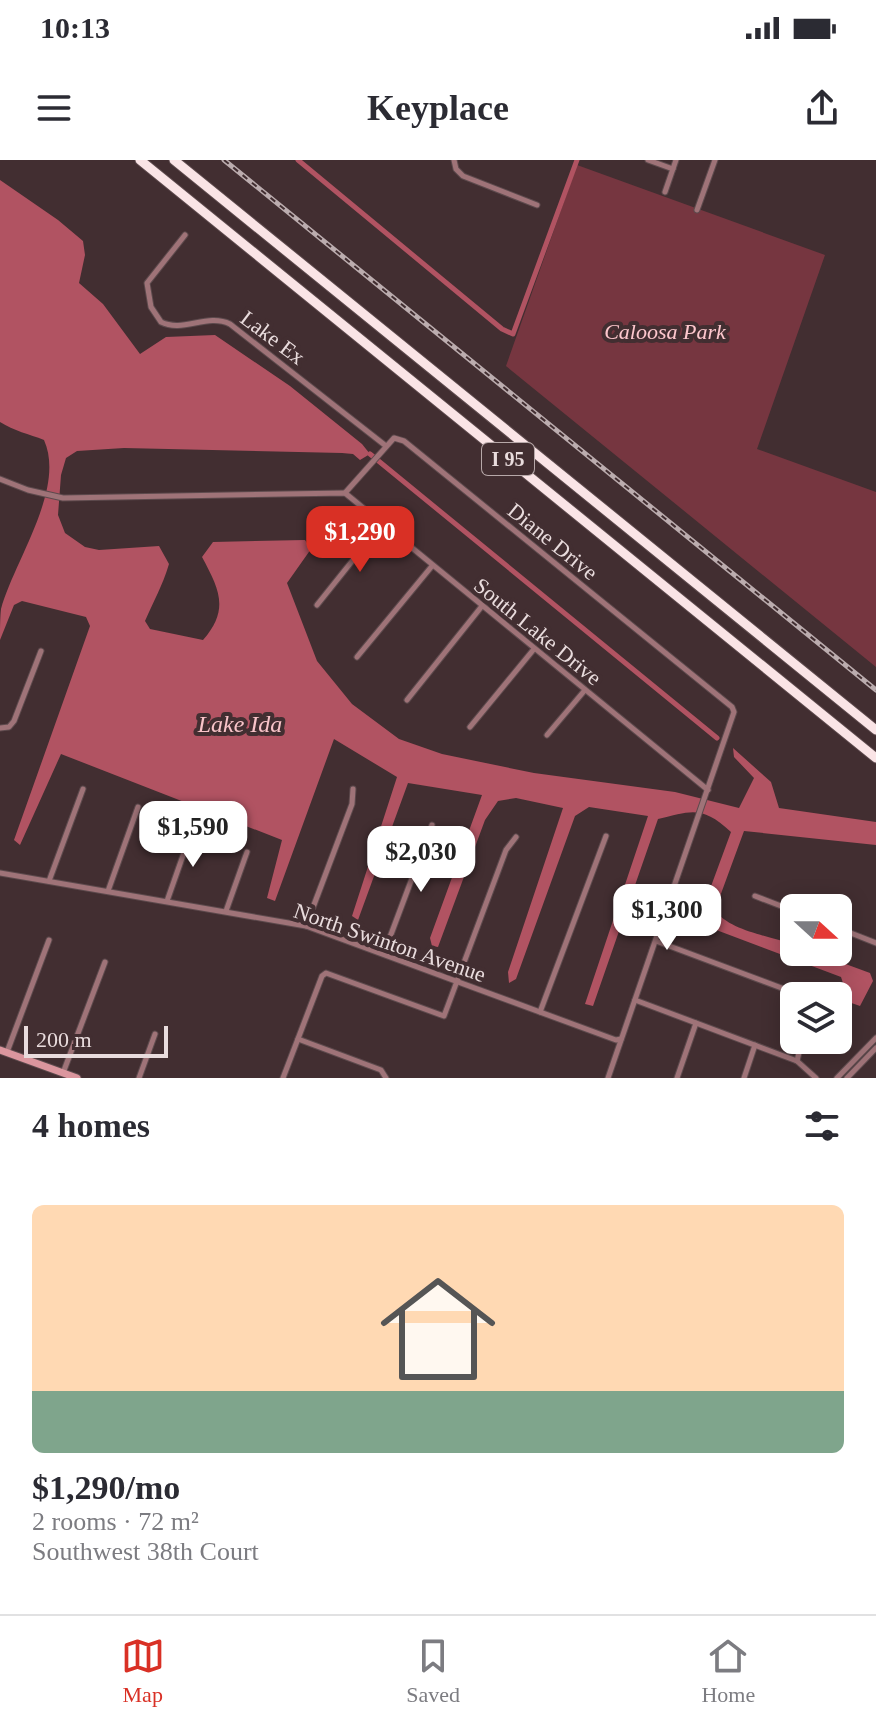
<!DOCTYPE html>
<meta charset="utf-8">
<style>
body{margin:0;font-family:"Times New Roman",serif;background:#f2f2f3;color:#2b2b33;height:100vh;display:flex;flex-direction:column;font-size:30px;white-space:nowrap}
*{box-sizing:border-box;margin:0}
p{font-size:26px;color:#7c7c81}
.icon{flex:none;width:44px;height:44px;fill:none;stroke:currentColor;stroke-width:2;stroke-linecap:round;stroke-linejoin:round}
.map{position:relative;height:918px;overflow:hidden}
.side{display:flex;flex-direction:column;background:#fff;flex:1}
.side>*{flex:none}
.needle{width:52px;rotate:111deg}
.fabs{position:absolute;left:780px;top:734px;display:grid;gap:16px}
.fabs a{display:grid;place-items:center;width:72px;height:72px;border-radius:12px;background:#fff;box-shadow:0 4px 20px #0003;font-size:40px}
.scale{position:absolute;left:24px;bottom:20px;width:144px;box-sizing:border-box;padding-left:8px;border:4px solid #e9dcdd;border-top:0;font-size:22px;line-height:28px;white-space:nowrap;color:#e9dcdd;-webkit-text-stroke:6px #422e31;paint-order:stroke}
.price{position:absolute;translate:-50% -68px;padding:0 18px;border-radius:16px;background:#fff;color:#222;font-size:26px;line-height:52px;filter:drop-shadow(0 2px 4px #0008)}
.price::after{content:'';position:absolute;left:50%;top:48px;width:24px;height:18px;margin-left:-12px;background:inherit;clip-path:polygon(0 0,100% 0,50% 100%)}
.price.on{background:#d93025;color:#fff}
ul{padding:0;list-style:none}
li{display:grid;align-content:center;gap:16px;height:424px;padding:0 32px}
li+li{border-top:2px solid #e1e1e2}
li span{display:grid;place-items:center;height:248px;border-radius:12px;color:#555}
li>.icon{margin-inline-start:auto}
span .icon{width:144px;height:144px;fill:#fffc;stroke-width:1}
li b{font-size:34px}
h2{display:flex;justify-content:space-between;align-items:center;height:96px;padding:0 32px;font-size:34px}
.status{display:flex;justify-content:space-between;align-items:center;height:56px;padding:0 40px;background:#fff;direction:ltr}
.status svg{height:22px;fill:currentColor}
header{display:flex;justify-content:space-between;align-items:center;height:104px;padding:0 32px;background:#fff;font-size:36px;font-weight:700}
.dock{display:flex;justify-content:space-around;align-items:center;height:112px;border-top:2px solid #e1e1e2;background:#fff;font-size:22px;color:#7c7c81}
.dock a{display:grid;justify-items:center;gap:4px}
.dock .on{color:#d93025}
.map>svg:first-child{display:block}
</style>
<div class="status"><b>10:13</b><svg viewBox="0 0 49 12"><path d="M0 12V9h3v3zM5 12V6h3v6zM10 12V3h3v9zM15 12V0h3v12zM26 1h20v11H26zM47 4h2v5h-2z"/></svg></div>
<header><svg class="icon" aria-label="menu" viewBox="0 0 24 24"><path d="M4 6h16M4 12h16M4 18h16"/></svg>Keyplace<svg class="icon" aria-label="share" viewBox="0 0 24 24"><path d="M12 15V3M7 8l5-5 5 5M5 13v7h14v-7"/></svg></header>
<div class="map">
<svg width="876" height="918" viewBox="0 0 876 918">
<rect width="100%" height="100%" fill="#422e31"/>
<polygon fill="#763640" points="577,5 825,95 757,289 876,332 876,507 506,206"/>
<path fill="#b15362" d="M 0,20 L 58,60 L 83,81 L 85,95 L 79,123 L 103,144 L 140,194 L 166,177 L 215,175 L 290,226 L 362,284 L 370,294 L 360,300 L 353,294 L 342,293 L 124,288 L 77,291 L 66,298 L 61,315 L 58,355 L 65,373 L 85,387 L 99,390 L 159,386 L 169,404 C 162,427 154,440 145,461 L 150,469 L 203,480 C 230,449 219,429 202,397 L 213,382 L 305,380 L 311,389 L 287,423 L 317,501 L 352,544 L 399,579 L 442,594 L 534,613 L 675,632 L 739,648 L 754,618 L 734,597 L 733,588 L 771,622 L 779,648 L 876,662 L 876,685 L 744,671 L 715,750 C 729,771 771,776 794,785 L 794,792 L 813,792 L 870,813 L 873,821 L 860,846 L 840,839 L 838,834 L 843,823 L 841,817 L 711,768 L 703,748 L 731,672 C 703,646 693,650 658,659 L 593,846 L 585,844 L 648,656 L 589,647 L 575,656 L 516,819 L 509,823 L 508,812 L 563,648 L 516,638 L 498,641 L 485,660 L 438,787 L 432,786 L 430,778 L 482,635 L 408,623 L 358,760 L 352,756 L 397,617 L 334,579 L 275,741 L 267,738 L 282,680 L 61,594 L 20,685 L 14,680 L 90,466 L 86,457 L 22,441 L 14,445 L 0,480 C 0,470 0,458 1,449 C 14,401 66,329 44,280 C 29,274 14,271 0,262 Z"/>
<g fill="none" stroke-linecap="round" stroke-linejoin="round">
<g stroke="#b15362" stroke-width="5">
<polyline points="298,0 502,169 513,174 577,0"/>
<polyline points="370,294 717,578"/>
</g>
<g stroke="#5d4a4d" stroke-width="7">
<g id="street">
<polyline points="454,0 456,9 463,16 537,45"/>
<polyline points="648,0 673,9"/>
<polyline points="665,32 676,0"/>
<polyline points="697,50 715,0"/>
<path d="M 185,75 L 147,123 L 151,147 L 161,162 C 183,173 207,153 230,164 L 386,286"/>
<polyline points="0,319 28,330 63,338 345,333 708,630"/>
<polyline points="345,333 394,278 404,281 732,547 734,552 608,918"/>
<polyline points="317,445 381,365"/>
<polyline points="357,497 432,406"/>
<polyline points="407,540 482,446"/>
<polyline points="470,567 534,489"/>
<polyline points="0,568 9,567 14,561 41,491"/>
<polyline points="547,575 585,530"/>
<polyline points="0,713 306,766 616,880 621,879"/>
<polyline points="49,721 83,629"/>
<polyline points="108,731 138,647"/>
<polyline points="755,736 794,751"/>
<polyline points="167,741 193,667"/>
<polyline points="226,751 247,692"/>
<polyline points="306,766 352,644 353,629"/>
<polyline points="838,768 876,783"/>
<polyline points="656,781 803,836"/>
<polyline points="384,793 432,665"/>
<polyline points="635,840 797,901 816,918"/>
<polyline points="540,852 606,676"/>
<polyline points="298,879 381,910 386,918"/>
<polyline points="7,892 49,780"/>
<polyline points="797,901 802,880"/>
<polyline points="63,913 105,802"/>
<polyline points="139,918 155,874"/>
<polyline points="283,918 322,816 326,813 444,856 506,690 516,677"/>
<polyline points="677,918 696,863"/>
<polyline points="744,918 755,885"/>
<polyline points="837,918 876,878"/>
<polyline points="847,918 876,888"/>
</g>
</g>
<g stroke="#5d4a4d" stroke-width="9">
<polyline id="secondary" points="0,890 77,918"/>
</g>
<g stroke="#5d4a4d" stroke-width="11">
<g id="highway">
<polyline points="140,0 876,598"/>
<polyline points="174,0 876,570"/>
</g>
</g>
<use href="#street" stroke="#9f7378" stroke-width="5"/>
<use href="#secondary" stroke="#db969e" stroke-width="7"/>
<use href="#highway" stroke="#fae4e6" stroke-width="9"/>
<g stroke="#bbacae" stroke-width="5">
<polyline id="rail" points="224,0 876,530"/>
</g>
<use href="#rail" stroke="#422e31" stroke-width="2" stroke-dasharray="6" stroke-linecap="butt"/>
</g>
<g text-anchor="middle" stroke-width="8" stroke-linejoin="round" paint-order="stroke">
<rect fill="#422e31" stroke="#b7a8a9" stroke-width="2" x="482" y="283" width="52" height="32" rx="6"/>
<g font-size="20" font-weight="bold" fill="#e9dcdd">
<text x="508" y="306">I 95</text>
</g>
<g font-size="22" font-style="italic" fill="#fdc7cd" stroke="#422e31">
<text x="665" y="179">Caloosa Park</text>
</g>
<g font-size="22" fill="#e9dcdd" stroke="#422e31">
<text transform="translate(273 177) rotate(37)" y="8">Lake Ex</text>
<text transform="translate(553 381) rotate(39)" y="8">Diane Drive</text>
<text transform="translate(538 471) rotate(39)" y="8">South Lake Drive</text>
<text transform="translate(390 782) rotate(19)" y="8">North Swinton Avenue</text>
</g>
<g font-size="24" font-style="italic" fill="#f9c4c9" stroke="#422e31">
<text x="240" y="572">Lake Ida</text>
</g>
</g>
</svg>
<div class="fabs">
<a><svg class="needle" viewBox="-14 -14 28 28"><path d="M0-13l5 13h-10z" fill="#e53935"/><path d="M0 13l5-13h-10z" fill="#7c7c81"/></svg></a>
<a><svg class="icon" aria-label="layers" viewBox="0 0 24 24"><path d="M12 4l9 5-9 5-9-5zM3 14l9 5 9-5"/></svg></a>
</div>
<div class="scale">200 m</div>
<b class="price on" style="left:360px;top:414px">$1,290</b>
<b class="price" style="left:193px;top:709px">$1,590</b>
<b class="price" style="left:421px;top:734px">$2,030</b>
<b class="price" style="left:667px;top:792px">$1,300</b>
</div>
<section class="side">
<h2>4 homes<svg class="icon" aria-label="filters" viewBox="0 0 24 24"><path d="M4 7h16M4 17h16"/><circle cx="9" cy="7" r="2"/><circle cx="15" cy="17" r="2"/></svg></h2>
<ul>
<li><span style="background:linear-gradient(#ffd9b3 75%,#7fa58c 0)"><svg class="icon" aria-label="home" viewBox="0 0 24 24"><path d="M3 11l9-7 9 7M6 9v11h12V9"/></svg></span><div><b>$1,290/mo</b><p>2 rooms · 72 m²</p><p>Southwest 38th Court</p></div></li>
</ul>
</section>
<nav class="dock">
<a class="on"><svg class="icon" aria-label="map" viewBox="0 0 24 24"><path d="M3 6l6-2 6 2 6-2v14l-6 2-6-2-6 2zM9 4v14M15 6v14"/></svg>Map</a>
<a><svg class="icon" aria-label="saved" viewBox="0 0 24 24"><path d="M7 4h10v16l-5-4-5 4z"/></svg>Saved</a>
<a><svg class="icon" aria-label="home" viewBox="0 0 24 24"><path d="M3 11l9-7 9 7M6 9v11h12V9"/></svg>Home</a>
</nav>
